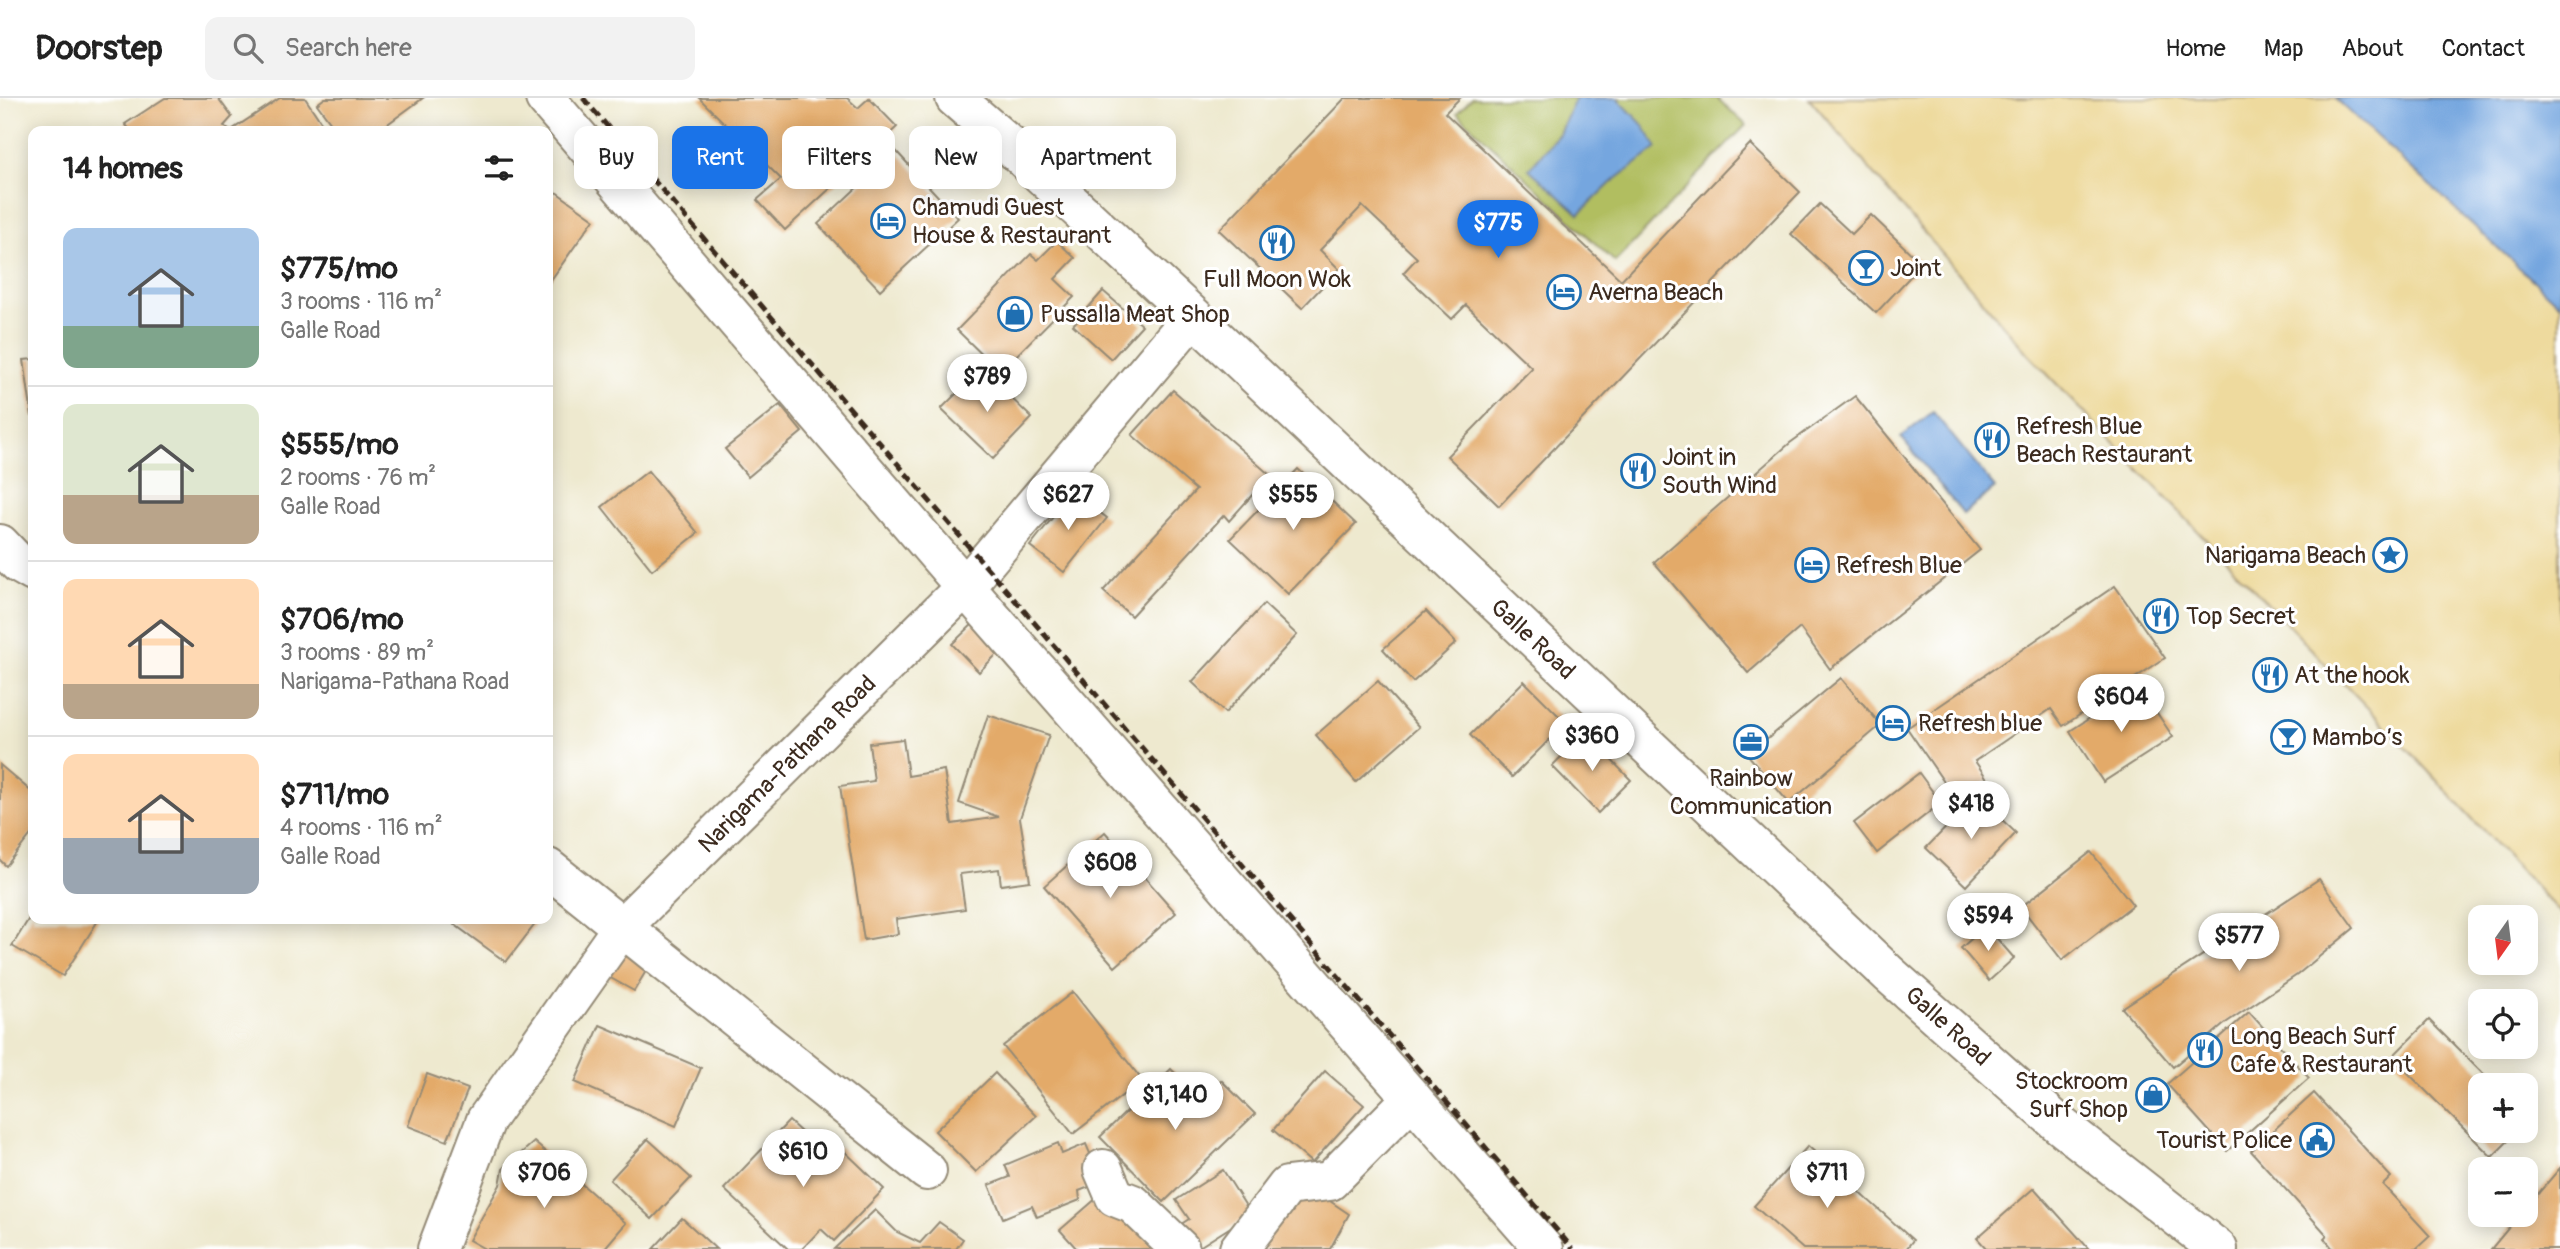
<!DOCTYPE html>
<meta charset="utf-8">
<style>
body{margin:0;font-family:Pangolin,sans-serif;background:#f2f2f2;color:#222;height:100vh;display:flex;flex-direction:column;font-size:26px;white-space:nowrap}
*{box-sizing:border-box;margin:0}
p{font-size:23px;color:#767676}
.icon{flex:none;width:38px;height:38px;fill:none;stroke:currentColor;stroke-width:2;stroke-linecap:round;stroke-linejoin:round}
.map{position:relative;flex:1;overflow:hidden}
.panel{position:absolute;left:28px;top:28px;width:525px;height:798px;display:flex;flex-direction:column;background:#fff;border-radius:14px;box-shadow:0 4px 18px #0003}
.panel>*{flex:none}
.top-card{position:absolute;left:574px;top:28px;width:665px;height:63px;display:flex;gap:14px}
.needle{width:46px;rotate:194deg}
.tools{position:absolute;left:2468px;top:807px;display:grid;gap:14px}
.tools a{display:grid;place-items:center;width:70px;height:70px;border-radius:14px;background:#fff;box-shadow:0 4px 18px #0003;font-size:35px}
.price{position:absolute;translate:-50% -60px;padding:0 16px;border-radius:24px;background:#fff;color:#222;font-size:23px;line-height:46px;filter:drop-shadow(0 2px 4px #0008)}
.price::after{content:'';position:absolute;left:50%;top:42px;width:21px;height:16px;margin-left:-10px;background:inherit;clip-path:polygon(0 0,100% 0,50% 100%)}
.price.current{background:#1a73e8;color:#fff}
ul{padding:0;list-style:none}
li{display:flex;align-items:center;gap:21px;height:175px;padding:0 35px}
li+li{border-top:2px solid #e0e0e0}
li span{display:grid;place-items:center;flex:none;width:196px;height:140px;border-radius:14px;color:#555}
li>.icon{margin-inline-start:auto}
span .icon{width:84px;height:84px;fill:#fffc;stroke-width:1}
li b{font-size:30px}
h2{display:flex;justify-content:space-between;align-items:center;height:84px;padding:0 35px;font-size:30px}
.pill{padding:0 24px;border-radius:14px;background:#fff;box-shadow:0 4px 18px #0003;font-size:24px;line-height:63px}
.pill.current{background:#1a73e8;color:#fff}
header{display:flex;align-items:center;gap:42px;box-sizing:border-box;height:98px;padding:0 35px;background:#fff;border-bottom:2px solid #e0e0e0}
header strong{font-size:33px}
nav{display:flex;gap:38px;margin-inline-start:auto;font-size:24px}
.search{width:490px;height:63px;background:#f2f2f2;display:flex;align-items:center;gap:18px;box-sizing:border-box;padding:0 24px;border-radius:14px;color:#767676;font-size:26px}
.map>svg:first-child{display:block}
</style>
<header>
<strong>Doorstep</strong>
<div class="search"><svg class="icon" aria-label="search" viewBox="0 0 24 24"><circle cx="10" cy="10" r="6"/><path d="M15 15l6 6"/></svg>Search here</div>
<nav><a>Home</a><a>Map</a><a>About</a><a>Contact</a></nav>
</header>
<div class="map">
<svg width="2560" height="1151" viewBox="0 0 2560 1151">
<rect width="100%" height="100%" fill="#fff"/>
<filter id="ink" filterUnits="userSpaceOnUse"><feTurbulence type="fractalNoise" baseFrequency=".0143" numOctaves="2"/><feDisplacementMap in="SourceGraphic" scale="14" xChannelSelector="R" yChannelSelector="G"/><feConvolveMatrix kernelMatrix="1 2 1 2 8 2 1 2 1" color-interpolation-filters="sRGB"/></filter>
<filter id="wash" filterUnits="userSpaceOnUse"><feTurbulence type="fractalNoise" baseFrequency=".00686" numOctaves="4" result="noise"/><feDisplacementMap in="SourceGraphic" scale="28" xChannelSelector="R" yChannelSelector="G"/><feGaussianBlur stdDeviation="1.57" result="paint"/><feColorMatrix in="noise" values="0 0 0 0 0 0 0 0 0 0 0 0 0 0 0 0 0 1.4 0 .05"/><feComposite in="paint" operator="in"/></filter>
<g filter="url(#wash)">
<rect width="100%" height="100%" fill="#eee9cf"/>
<polygon fill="#b1be60" stroke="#76743f" stroke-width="2" points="1472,0 1576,0 1559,35 1529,71 1579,116 1611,85 1642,26 1617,0 1717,0 1746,27 1615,164 1457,15"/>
<polygon fill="#eeda9e" stroke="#94825e" stroke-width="2" points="1809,0 2335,0 2560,207 2560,815 2414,658 2027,255"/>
<g fill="#74a6df" stroke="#58687e" stroke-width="2">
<polygon points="1576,0 1617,0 1642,26 1657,50 1611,85 1579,116 1529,71 1559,36"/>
<polygon points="2335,0 2560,0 2560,207"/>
<polygon points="1933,314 1995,390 1963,416 1901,339"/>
</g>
<g id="blocks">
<g fill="#e3aa69">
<polygon points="165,0 218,0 232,19 224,28 230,33 280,0 305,0 327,33 131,33 125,26"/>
<polygon points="325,0 423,0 378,33 337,33 317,6"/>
<polygon points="699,0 847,0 858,10 869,0 897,29 785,132 757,102 781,81"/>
<polygon points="1345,0 1460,0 1445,15 1621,182 1750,46 1800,94 1499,408 1447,358 1532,270 1466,207 1452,221 1403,175 1417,160 1362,108 1320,152 1339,171 1302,210 1219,132"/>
<polygon points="896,53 958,120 880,192 818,126"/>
<polygon points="556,94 594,121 548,186 548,106"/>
<polygon points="1820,106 1852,136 1871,117 1922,166 1876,215 1791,136"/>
<polygon points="1057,143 1075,160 1055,181 1074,199 1000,274 957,232 1031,156 1038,162"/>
<polygon points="1103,193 1142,227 1111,261 1073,227"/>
<polygon points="33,261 33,318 32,318 24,262"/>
<polygon points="981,271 1032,320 993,361 941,311"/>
<polygon points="1173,292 1270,377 1229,423 1224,417 1131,518 1103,493 1196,392 1132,337"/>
<polygon points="1855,298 1980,452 1830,571 1800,530 1748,575 1654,464 1790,345"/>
<polygon points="780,307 802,334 748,379 725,351"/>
<polygon points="1298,371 1356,426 1288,496 1230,441"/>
<polygon points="648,373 698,435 652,472 602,409"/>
<polygon points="1073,394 1107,420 1064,474 1030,448"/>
<polygon points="2115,488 2165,560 2063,628 2051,611 1975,663 1988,682 1957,703 1907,630"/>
<polygon points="1264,506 1297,537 1225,615 1192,584"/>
<polygon points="1426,513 1456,545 1413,584 1383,551"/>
<polygon points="976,523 1003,550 979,574 952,546"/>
<polygon points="1841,580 1881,627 1789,705 1748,657"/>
<polygon points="1378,583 1419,629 1356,684 1316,637"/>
<polygon points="1524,583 1566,625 1512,679 1470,637"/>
<polygon points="2139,588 2173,639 2103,684 2070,633"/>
<polygon points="988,617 1049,637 1020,720 1030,783 1001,787 999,771 960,776 965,811 896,821 898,836 864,842 840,688 874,683 869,645 903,641 908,678 944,672 952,726 999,719 959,705"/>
<polygon points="1585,635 1631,682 1598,715 1552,668"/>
<polygon points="0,667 33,695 33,734 6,768 0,762"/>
<polygon points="1919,675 1941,705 1877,755 1854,725"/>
<polygon points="1977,698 2016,735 1966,788 1926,750"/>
<polygon points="1105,734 1176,815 1115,869 1044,788"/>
<polygon points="2091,754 2133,807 2062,862 2021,809"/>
<polygon points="2319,781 2354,830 2297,877 2227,924 2173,969 2122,910"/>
<polygon points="33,814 33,821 99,821 63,878 12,848"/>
<polygon points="447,821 539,821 506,864"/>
<polygon points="1986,828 2014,860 1989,883 1961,850"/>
<polygon points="624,852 649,868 634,893 607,878"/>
<polygon points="1073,894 1142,982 1073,1036 1003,948"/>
<polygon points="2249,914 2309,980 2227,1053 2167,986"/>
<polygon points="2429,922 2494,987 2480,987 2480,1032 2519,1032 2492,1059 2392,959"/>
<polygon points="600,927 701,970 676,1028 575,984"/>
<polygon points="1171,971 1201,1002 1221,982 1255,1016 1164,1104 1100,1039"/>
<polygon points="1325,973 1364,1007 1312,1065 1273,1032"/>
<polygon points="995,975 1036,1018 976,1074 935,1033"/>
<polygon points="427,976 468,991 447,1043 408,1028"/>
<polygon points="2314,995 2391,1079 2383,1087 2430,1138 2416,1151 2333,1151 2324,1140 2327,1137 2251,1053"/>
<polygon points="789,1023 829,1060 840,1049 884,1091 834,1143 821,1131 802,1151 788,1151 724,1091"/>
<polygon points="648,1041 691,1080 652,1121 610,1082"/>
<polygon points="534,1044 626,1125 604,1151 485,1151 469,1142 500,1087 503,1071"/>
<polygon points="1058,1045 1062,1056 1086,1046 1102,1084 1079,1093 1080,1102 1037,1119 1032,1108 1003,1120 989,1087 1010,1079 1005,1067"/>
<polygon points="1808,1048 1913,1142 1906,1151 1803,1151 1754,1108"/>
<polygon points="2560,1070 2560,1151 2491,1151 2520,1116 2525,1116 2525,1111"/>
<polygon points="1223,1072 1251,1116 1196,1151 1175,1130 1189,1121 1176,1102"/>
<polygon points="2034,1090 2089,1151 1987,1151 1977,1140"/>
<polygon points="1105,1093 1156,1151 1077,1151 1060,1132"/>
<polygon points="1318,1095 1349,1116 1330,1151 1256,1151 1283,1103"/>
<polygon points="875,1112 897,1134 920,1145 939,1124 963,1141 956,1151 834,1151"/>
<polygon points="682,1120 716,1151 653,1151"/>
</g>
</g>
</g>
<g filter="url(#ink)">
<use href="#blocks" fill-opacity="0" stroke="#948a76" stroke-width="2"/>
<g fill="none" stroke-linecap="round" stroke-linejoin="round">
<g stroke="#948a76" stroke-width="42">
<g id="minor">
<polyline points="545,0 965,489 1544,1151"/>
<polyline points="0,446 19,466 33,474"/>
<polyline points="548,770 927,1073"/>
<polyline points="1103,1071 1115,1099 1133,1106 1180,1151"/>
<polyline points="437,1151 486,1022 622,829 965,489 1193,218"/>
<polyline points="1239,1151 1287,1088 1330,1083 1412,1000"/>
</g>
</g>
<g stroke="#948a76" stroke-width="42">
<polyline id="highway" points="955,0 1007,45 1193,218 1889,876 2060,1027 2218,1151"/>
</g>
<use href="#minor" stroke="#fff" stroke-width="38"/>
<use href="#highway" stroke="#fff" stroke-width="38"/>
<polyline stroke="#3b2a1e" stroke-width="5" stroke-dasharray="10 5" stroke-linecap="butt" points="583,0 1573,1151"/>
</g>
</g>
<defs>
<g id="hotel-ring" transform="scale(1.75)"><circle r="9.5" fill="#fff" stroke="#1f6fb2" stroke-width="1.5"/><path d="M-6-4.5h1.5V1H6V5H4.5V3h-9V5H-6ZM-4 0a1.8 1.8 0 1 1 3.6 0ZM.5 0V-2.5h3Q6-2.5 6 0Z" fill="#1f6fb2"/></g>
<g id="restaurant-ring" transform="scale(1.75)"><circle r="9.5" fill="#fff" stroke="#1f6fb2" stroke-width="1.5"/><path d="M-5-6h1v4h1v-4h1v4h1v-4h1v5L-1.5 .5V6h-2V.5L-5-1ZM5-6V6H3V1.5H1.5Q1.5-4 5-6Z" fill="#1f6fb2"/></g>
<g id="bar-ring" transform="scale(1.75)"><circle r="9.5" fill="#fff" stroke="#1f6fb2" stroke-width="1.5"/><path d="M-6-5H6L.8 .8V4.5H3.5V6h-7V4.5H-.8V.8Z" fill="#1f6fb2"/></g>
<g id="shop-ring" transform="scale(1.75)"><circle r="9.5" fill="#fff" stroke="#1f6fb2" stroke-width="1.5"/><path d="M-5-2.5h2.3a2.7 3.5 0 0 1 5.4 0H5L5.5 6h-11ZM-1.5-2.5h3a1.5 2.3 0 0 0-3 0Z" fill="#1f6fb2"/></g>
<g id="sight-ring" transform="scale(1.75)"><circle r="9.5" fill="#fff" stroke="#1f6fb2" stroke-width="1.5"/><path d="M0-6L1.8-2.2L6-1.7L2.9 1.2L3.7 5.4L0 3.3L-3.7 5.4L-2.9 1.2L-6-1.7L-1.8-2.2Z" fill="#1f6fb2"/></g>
<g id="office-ring" transform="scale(1.75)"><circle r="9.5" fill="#fff" stroke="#1f6fb2" stroke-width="1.5"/><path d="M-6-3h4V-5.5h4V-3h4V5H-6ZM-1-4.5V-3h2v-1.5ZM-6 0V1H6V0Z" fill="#1f6fb2"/></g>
<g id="civic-ring" transform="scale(1.75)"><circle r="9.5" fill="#fff" stroke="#1f6fb2" stroke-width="1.5"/><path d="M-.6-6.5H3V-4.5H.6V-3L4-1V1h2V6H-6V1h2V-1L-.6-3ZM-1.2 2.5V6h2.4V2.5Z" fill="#1f6fb2"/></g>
</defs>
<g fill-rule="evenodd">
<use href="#hotel-ring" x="888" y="123"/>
<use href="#restaurant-ring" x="1277" y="145"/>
<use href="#bar-ring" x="1866" y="170"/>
<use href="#hotel-ring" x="1564" y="194"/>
<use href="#shop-ring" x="1015" y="216"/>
<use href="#restaurant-ring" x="1992" y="342"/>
<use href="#restaurant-ring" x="1638" y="373"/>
<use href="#sight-ring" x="2390" y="457"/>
<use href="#hotel-ring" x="1812" y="467"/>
<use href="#restaurant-ring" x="2161" y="518"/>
<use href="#restaurant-ring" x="2270" y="577"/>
<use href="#hotel-ring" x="1893" y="625"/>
<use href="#bar-ring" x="2288" y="639"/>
<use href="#office-ring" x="1751" y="644"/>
<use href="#restaurant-ring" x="2205" y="952"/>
<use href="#shop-ring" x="2153" y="997"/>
<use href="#civic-ring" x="2317" y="1042"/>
</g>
<g text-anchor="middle" stroke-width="6" stroke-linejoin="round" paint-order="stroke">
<g font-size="24" fill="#3b2a1e" stroke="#fff" text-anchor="start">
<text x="912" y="117">Chamudi Guest<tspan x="912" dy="28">House &amp; Restaurant</tspan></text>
<text x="1890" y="178">Joint</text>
<text x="1277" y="189" text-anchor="middle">Full Moon Wok</text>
<text x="1588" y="202">Averna Beach</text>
<text x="1040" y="224">Pussalla Meat Shop</text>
<text x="2016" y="336">Refresh Blue<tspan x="2016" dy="28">Beach Restaurant</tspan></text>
<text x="1662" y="367">Joint in<tspan x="1662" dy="28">South Wind</tspan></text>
<text x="2366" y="465" text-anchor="end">Narigama Beach</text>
<text x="1836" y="475">Refresh Blue</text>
<text x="2186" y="526">Top Secret</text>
<text x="2294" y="585">At the hook</text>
<text x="1918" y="633">Refresh blue</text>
<text x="2312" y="647">Mambo’s</text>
<text x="1751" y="688" text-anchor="middle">Rainbow<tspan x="1751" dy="28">Communication</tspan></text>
<text x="2230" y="946">Long Beach Surf<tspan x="2230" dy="28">Cafe &amp; Restaurant</tspan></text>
<text x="2128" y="991" text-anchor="end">Stockroom<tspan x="2128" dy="28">Surf Shop</tspan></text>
<text x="2292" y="1050" text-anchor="end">Tourist Police</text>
</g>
<g font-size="24" fill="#3b2a1e" stroke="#fff">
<text transform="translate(1533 541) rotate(43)" y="8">Galle Road</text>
<text transform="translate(787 666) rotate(-45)" y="8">Narigama-Pathana Road</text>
<text transform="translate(1948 928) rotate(42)" y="8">Galle Road</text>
</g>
</g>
</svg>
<div class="tools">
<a><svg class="needle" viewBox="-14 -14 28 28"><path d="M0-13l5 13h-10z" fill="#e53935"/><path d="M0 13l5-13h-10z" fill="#767676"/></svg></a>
<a><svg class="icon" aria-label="locate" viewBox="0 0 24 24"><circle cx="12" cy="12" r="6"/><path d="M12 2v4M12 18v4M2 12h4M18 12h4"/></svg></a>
<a>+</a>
<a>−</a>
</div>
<b class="price current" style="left:1498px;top:162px">$775</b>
<b class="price" style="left:987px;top:316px">$789</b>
<b class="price" style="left:1068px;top:434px">$627</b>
<b class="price" style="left:1293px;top:434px">$555</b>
<b class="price" style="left:2121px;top:636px">$604</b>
<b class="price" style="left:1592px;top:675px">$360</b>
<b class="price" style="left:1971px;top:743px">$418</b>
<b class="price" style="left:1110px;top:802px">$608</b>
<b class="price" style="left:1988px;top:855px">$594</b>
<b class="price" style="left:2239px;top:875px">$577</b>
<b class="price" style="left:1175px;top:1034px">$1,140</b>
<b class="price" style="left:803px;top:1091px">$610</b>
<b class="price" style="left:544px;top:1112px">$706</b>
<b class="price" style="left:1827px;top:1112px">$711</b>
<div class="top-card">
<a class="pill">Buy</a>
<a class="pill current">Rent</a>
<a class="pill">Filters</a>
<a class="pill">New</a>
<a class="pill">Apartment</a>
</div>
<section class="panel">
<h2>14 homes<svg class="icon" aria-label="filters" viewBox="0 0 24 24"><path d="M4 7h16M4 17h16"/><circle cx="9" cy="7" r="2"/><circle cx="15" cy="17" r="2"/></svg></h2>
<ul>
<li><span style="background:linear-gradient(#a9c7e8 70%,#7fa58c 0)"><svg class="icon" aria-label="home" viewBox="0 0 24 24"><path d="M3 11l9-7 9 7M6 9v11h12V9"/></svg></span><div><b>$775/mo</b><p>3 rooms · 116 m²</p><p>Galle Road</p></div></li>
<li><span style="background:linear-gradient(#dfe7d0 65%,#b9a48a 0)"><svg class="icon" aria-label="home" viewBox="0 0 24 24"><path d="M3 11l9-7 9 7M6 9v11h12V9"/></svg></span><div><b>$555/mo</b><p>2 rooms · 76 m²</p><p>Galle Road</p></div></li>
<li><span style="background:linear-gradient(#ffd9b3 75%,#b9a48a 0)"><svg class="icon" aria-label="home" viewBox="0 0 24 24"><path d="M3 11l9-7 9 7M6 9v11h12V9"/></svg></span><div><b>$706/mo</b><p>3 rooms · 89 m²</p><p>Narigama-Pathana Road</p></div></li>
<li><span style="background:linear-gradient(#ffd9b3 60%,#9aa5b1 0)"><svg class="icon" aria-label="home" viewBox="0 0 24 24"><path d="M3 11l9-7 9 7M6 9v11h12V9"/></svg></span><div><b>$711/mo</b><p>4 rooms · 116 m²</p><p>Galle Road</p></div></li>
</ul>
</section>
</div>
